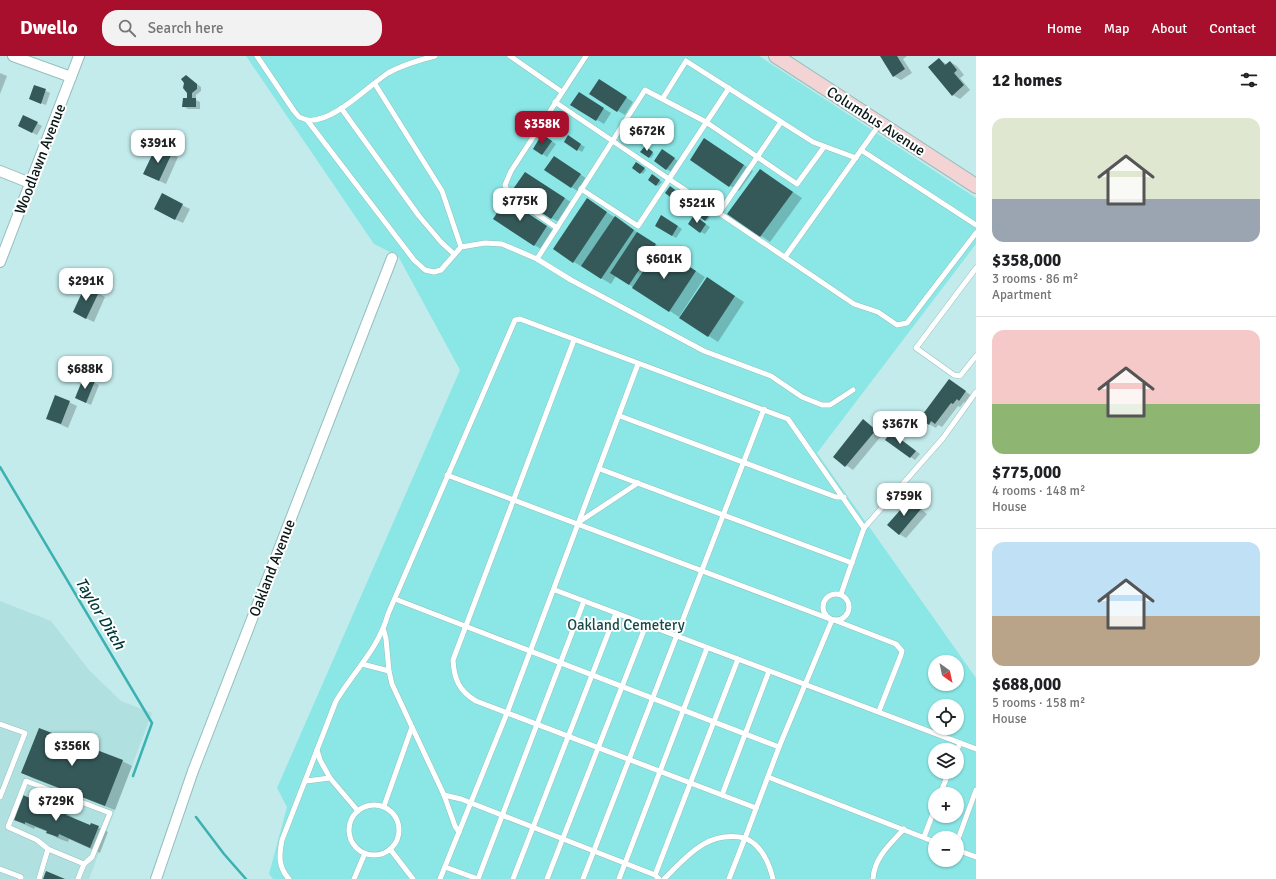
<!DOCTYPE html>
<meta charset="utf-8">
<style>
body{margin:0;font-family:Signika,sans-serif;background:#f2f2f2;color:#202124;height:100vh;display:flex;flex-direction:column;font-size:15px;white-space:nowrap}
*{box-sizing:border-box;margin:0}
p{font-size:13px;color:#757577}
.icon{flex:none;width:22px;height:22px;fill:none;stroke:currentColor;stroke-width:2;stroke-linecap:round;stroke-linejoin:round}
.map{position:relative;flex:1;overflow:hidden}
.details{display:flex;flex-direction:column;background:#fff;width:300px}
.details>*{flex:none}
.needle{width:26px;rotate:147deg}
.tools{position:absolute;left:928px;top:599px;display:grid;gap:8px}
.tools a{display:grid;place-items:center;width:36px;height:36px;border-radius:50%;background:#fff;box-shadow:0 1px 3px #0004;font-size:20px}
.price{position:absolute;translate:-50% -34px;padding:0 9px;border-radius:8px;background:#fff;color:#222;font-size:13px;line-height:26px;filter:drop-shadow(0 1px 2px #0008)}
.price::after{content:'';position:absolute;left:50%;top:24px;width:12px;height:9px;margin-left:-6px;background:inherit;clip-path:polygon(0 0,100% 0,50% 100%)}
.price.current{background:#a80f2c;color:#fff}
ul{padding:0;list-style:none}
li{display:grid;align-content:center;gap:8px;height:212px;padding:0 16px}
li+li{border-top:1px solid #e0e0e0}
li span{display:grid;place-items:center;height:124px;border-radius:12px;color:#555}
li>.icon{margin-inline-start:auto}
span .icon{width:72px;height:72px;fill:#fffc;stroke-width:1}
li b{font-size:17px}
h2{display:flex;justify-content:space-between;align-items:center;height:48px;padding:0 16px;font-size:17px}
header{display:flex;align-items:center;gap:24px;box-sizing:border-box;height:56px;padding:0 20px;background:#a80f2c;color:#fff}
header strong{font-size:19px}
nav{display:flex;gap:22px;margin-inline-start:auto;font-size:14px}
.search{width:280px;height:36px;background:#f2f2f2;display:flex;align-items:center;gap:10px;box-sizing:border-box;padding:0 14px;border-radius:16px;color:#757577;font-size:15px}
main{display:flex;flex:1;min-height:0}
.map>svg:first-child{display:block}
</style>
<header>
<strong>Dwello</strong>
<div class="search"><svg class="icon" aria-label="search" viewBox="0 0 24 24"><circle cx="10" cy="10" r="6"/><path d="M15 15l6 6"/></svg>Search here</div>
<nav><a>Home</a><a>Map</a><a>About</a><a>Contact</a></nav>
</header>
<main>
<div class="map">
<svg width="976" height="823" viewBox="0 0 976 823">
<rect width="100%" height="100%" fill="#c3ebeb"/>
<polygon fill="#b0e1e0" points="0,545 51,565 89,614 121,645 152,657 89,823 0,823"/>
<path fill="#8ae7e6" fill-rule="evenodd" d="M 246,0 L 759,0 L 976,142 L 976,188 L 817,397 L 976,622 L 976,823 L 273,823 L 269,818 L 287,751 L 277,732 L 460,314 L 398,200 L 374,188 ZM 935,606 L 957,606 L 957,628 L 935,628 ZM 935,650 L 957,650 L 957,672 L 935,672 ZM 935,694 L 957,694 L 957,716 L 935,716 ZM 935,738 L 957,738 L 957,760 L 935,760 ZM 935,782 L 957,782 L 957,804 L 935,804 Z"/>
<g fill="#0003">
<polygon points="882,0 907,0 903,3 912,17 901,24 894,20"/>
<polygon points="939,3 947,9 950,6 957,10 964,19 960,22 970,34 960,43 953,39"/>
<polygon points="0,17 7,20 0,38"/>
<polygon points="186,20 201,31 201,35 196,39 196,44 200,46 200,53 188,53 183,50 188,43"/>
<polygon points="606,28 633,46 625,59 618,55"/>
<polygon points="35,30 50,37 46,49 30,43"/>
<polygon points="586,42 611,57 604,68 572,49"/>
<polygon points="37,67 42,70 37,79 23,72"/>
<polygon points="569,81 585,91 582,96 565,86"/>
<polygon points="547,82 556,88 547,101 534,92"/>
<polygon points="714,89 753,115 739,135 730,130"/>
<polygon points="645,91 654,98 651,102 642,96"/>
<polygon points="171,97 178,101 166,128 144,118"/>
<polygon points="666,97 678,105 671,116 655,105"/>
<polygon points="561,105 587,123 579,136 546,114"/>
<polygon points="636,107 646,114 643,118 633,112"/>
<polygon points="760,114 802,142 770,186 729,158"/>
<polygon points="652,119 662,126 658,130 649,123"/>
<polygon points="535,123 574,148 561,167 551,162"/>
<polygon points="674,134 682,139 678,145 666,137"/>
<polygon points="162,139 190,153 183,167 162,157"/>
<polygon points="596,149 705,221 679,261 616,220 611,228 574,206"/>
<polygon points="516,150 556,176 543,194 534,189"/>
<polygon points="702,155 710,161 707,165 705,164"/>
<polygon points="662,160 682,173 676,182 656,169"/>
<polygon points="698,163 710,171 705,178 701,176"/>
<polygon points="716,228 744,246 718,286 681,262"/>
<polygon points="98,237 105,241 94,266 81,260"/>
<polygon points="85,322 99,329 91,349 76,342"/>
<polygon points="949,324 972,340 967,348 964,346 960,351 958,350 942,371 938,369 936,372 929,368"/>
<polygon points="56,340 77,350 68,372 47,362"/>
<polygon points="863,365 882,379 853,414 834,401"/>
<polygon points="896,380 920,398 915,404 886,383"/>
<polygon points="910,445 927,458 906,482 899,478"/>
<polygon points="122,705 132,710 115,754 32,722 23,717"/>
<polygon points="34,745 55,755 67,757 76,764 91,770 91,768 108,776 100,797 69,783 68,786 57,782 48,776 35,771 34,773 15,764"/>
</g>
<g fill="none" stroke-linecap="round" stroke-linejoin="round">
<g stroke="#3bb1b1" stroke-width="2.5">
<polyline points="0,411 152,667 133,720"/>
<polyline points="196,761 224,798 246,823"/>
</g>
</g>
<g fill="#355959">
<polygon points="880,0 897,0 905,13 893,21"/>
<polygon points="939,2 945,9 950,5 957,14 954,17 964,29 952,40 928,11"/>
<polygon points="186,19 197,28 197,33 192,37 192,42 196,42 196,51 182,51 183,42 187,42 187,37 183,32 184,27 181,23"/>
<polygon points="599,23 627,41 617,56 589,38"/>
<polygon points="34,29 46,33 41,48 29,43"/>
<polygon points="579,36 604,52 596,65 570,49"/>
<polygon points="23,59 38,66 32,77 18,70"/>
<polygon points="542,78 552,85 542,99 533,93"/>
<polygon points="568,79 581,88 577,95 564,86"/>
<polygon points="704,82 744,109 729,131 690,104"/>
<polygon points="158,90 172,97 159,125 143,118 152,99 154,99"/>
<polygon points="645,90 653,96 649,102 640,96"/>
<polygon points="662,93 675,102 666,114 654,105"/>
<polygon points="554,100 581,118 571,132 544,114"/>
<polygon points="636,106 645,112 640,118 632,112"/>
<polygon points="760,113 793,136 760,181 727,158"/>
<polygon points="525,116 565,142 551,163 511,136"/>
<polygon points="652,118 660,124 656,130 648,124"/>
<polygon points="670,130 678,136 673,143 665,137"/>
<polygon points="162,137 183,148 175,164 154,153"/>
<polygon points="587,142 607,156 573,207 553,193"/>
<polygon points="506,143 547,170 534,190 493,163"/>
<polygon points="700,153 709,159 705,165 696,158"/>
<polygon points="661,159 678,170 672,180 655,170"/>
<polygon points="694,159 706,168 700,177 688,168"/>
<polygon points="615,160 634,174 601,223 581,210"/>
<polygon points="637,176 656,188 629,229 610,217"/>
<polygon points="659,191 696,215 669,256 632,232"/>
<polygon points="707,221 735,240 708,281 679,262"/>
<polygon points="85,230 99,236 86,263 73,256"/>
<polygon points="84,320 95,325 86,347 75,342"/>
<polygon points="949,323 966,335 959,345 957,343 953,348 951,347 935,368 931,365 929,369 920,362"/>
<polygon points="55,339 70,345 61,368 46,363"/>
<polygon points="863,363 876,374 845,411 833,401"/>
<polygon points="891,376 916,395 910,402 885,384"/>
<polygon points="910,443 921,453 899,479 887,469"/>
<polygon points="39,672 123,704 105,750 21,717"/>
<polygon points="23,739 34,744 33,746 54,754 55,752 67,757 66,759 90,769 91,767 99,770 90,792 59,778 58,781 46,777 47,775 25,766 25,768 14,764"/>
<polygon points="46,815 65,823 43,823"/>
</g>
<g fill="none" stroke-linecap="round" stroke-linejoin="round">
<g stroke="#97bebd" stroke-width="6">
<g id="lane">
<polyline points="257,0 294,55 299,61 307,64 414,204 425,214 434,216 441,214 461,191 485,187 502,188 537,203 571,224 704,295 771,320 802,341 822,349 830,349 853,334"/>
<polyline points="510,0 562,36"/>
<polyline points="375,28 442,135 461,191"/>
<polyline points="663,42 686,5 813,86 856,102"/>
<polyline points="555,46 854,248 878,256 897,269 907,267 976,177"/>
<polyline points="341,52 419,160 441,186 454,198"/>
<path d="M 307,64 C 332,68 368,30 388,17 C 402,9 419,4 435,0"/>
<polyline points="861,94 976,169"/>
<polyline points="581,133 638,170 729,32"/>
<polyline points="719,157 781,66"/>
<polyline points="557,172 514,142 508,137 505,129 511,115 586,0"/>
<polyline points="785,201 879,69"/>
<polyline points="537,203 645,34 706,66 797,128 824,91"/>
<polyline points="976,212 916,292 954,319 960,320 976,300"/>
<path d="M 574,284 L 453,604 C 454,623 459,635 476,645 L 756,752"/>
<polyline points="620,360 836,441 844,441"/>
<polyline points="600,413 852,507"/>
<polyline points="447,419 830,563"/>
<polyline points="579,466 638,427"/>
<polyline points="864,472 943,382 976,336"/>
<polyline points="555,534 976,693"/>
<circle cx="836" cy="551" r="13"/>
<polyline points="395,543 779,691"/>
<polyline points="834,564 896,588 902,595 901,599 879,655"/>
<polyline points="384,575 386,583 389,615"/>
<polyline points="362,608 389,615 392,628 412,671 384,750"/>
<polyline points="0,668 25,677 0,741"/>
<polyline points="412,671 444,739 455,770 459,776"/>
<polyline points="317,694 320,704 330,722"/>
<polyline points="957,694 960,687"/>
<polyline points="768,721 935,786"/>
<polyline points="306,725 330,722 358,755"/>
<polyline points="940,738 949,716"/>
<polyline points="444,739 461,743 655,819 659,823"/>
<polyline points="722,739 769,615"/>
<circle cx="374" cy="774" r="25"/>
<polyline points="924,781 935,752"/>
<polyline points="957,786 976,734"/>
<polyline points="48,793 37,784 8,771 26,725 110,757 92,801 84,808"/>
<polyline points="390,793 413,823"/>
<polyline points="957,794 976,801"/>
<polyline points="445,811 478,823 584,545"/>
<polyline points="0,813 21,821 21,823"/>
<polyline points="655,819 738,603"/>
<polyline points="39,823 48,793 84,808 78,823"/>
<path d="M 289,823 C 278,811 279,799 282,784 L 336,645 C 354,615 379,592 388,558 L 515,264 L 520,263 L 788,363 L 864,472 L 841,538"/>
<polyline points="354,823 365,797"/>
<polyline points="440,823 507,657 638,308"/>
<polyline points="513,823 616,557"/>
<polyline points="547,823 646,569"/>
<polyline points="583,823 764,353"/>
<polyline points="619,823 707,592"/>
<path d="M 664,823 C 688,799 708,774 745,782 L 779,691 L 832,564"/>
<path d="M 729,823 L 745,782 C 761,789 769,806 773,823"/>
<path d="M 873,823 C 874,802 890,788 904,773"/>
</g>
</g>
<g stroke="#97bebd" stroke-width="12">
<g id="street">
<polyline points="13,0 71,21"/>
<polyline points="0,115 30,127"/>
<polyline points="0,206 79,0"/>
<polyline points="156,823 193,715 392,202"/>
</g>
</g>
<g stroke="#97bebd" stroke-width="16">
<polyline id="secondary" points="776,0 976,130"/>
</g>
<use href="#lane" stroke="#fff" stroke-width="5"/>
<use href="#street" stroke="#fff" stroke-width="10"/>
<use href="#secondary" stroke="#f4d3d4" stroke-width="14"/>
</g>
<g text-anchor="middle" stroke-width="4" stroke-linejoin="round" paint-order="stroke">
<g font-size="15" fill="#091818" stroke="#fff">
<text transform="translate(876 65) rotate(33)" y="5">Columbus Avenue</text>
<text transform="translate(40 103) rotate(-69)" y="5">Woodlawn Avenue</text>
<text transform="translate(272 512) rotate(-69)" y="5">Oakland Avenue</text>
</g>
<g font-size="15" fill="#174a4a" stroke="#fff">
<text x="626" y="574">Oakland Cemetery</text>
</g>
<g font-size="16" font-style="italic" fill="#003737" stroke="#fff">
<text transform="translate(101 557) rotate(59)" y="6">Taylor Ditch</text>
</g>
</g>
</svg>
<div class="tools">
<a><svg class="needle" viewBox="-14 -14 28 28"><path d="M0-13l5 13h-10z" fill="#e53935"/><path d="M0 13l5-13h-10z" fill="#757577"/></svg></a>
<a><svg class="icon" aria-label="locate" viewBox="0 0 24 24"><circle cx="12" cy="12" r="6"/><path d="M12 2v4M12 18v4M2 12h4M18 12h4"/></svg></a>
<a><svg class="icon" aria-label="layers" viewBox="0 0 24 24"><path d="M12 4l9 5-9 5-9-5zM3 14l9 5 9-5"/></svg></a>
<a>+</a>
<a>−</a>
</div>
<b class="price current" style="left:542px;top:89px">$358K</b>
<b class="price" style="left:647px;top:96px">$672K</b>
<b class="price" style="left:158px;top:108px">$391K</b>
<b class="price" style="left:520px;top:166px">$775K</b>
<b class="price" style="left:697px;top:168px">$521K</b>
<b class="price" style="left:664px;top:224px">$601K</b>
<b class="price" style="left:86px;top:246px">$291K</b>
<b class="price" style="left:85px;top:334px">$688K</b>
<b class="price" style="left:900px;top:389px">$367K</b>
<b class="price" style="left:904px;top:461px">$759K</b>
<b class="price" style="left:72px;top:711px">$356K</b>
<b class="price" style="left:56px;top:766px">$729K</b>
</div>
<section class="details">
<h2>12 homes<svg class="icon" aria-label="filters" viewBox="0 0 24 24"><path d="M4 7h16M4 17h16"/><circle cx="9" cy="7" r="2"/><circle cx="15" cy="17" r="2"/></svg></h2>
<ul>
<li><span style="background:linear-gradient(#dfe7d0 65%,#9aa5b1 0)"><svg class="icon" aria-label="home" viewBox="0 0 24 24"><path d="M3 11l9-7 9 7M6 9v11h12V9"/></svg></span><div><b>$358,000</b><p>3 rooms · 86 m²</p><p>Apartment</p></div></li>
<li><span style="background:linear-gradient(#f6c9c9 60%,#8fb573 0)"><svg class="icon" aria-label="home" viewBox="0 0 24 24"><path d="M3 11l9-7 9 7M6 9v11h12V9"/></svg></span><div><b>$775,000</b><p>4 rooms · 148 m²</p><p>House</p></div></li>
<li><span style="background:linear-gradient(#bfe0f5 60%,#b9a48a 0)"><svg class="icon" aria-label="home" viewBox="0 0 24 24"><path d="M3 11l9-7 9 7M6 9v11h12V9"/></svg></span><div><b>$688,000</b><p>5 rooms · 158 m²</p><p>House</p></div></li>
</ul>
</section>
</main>
